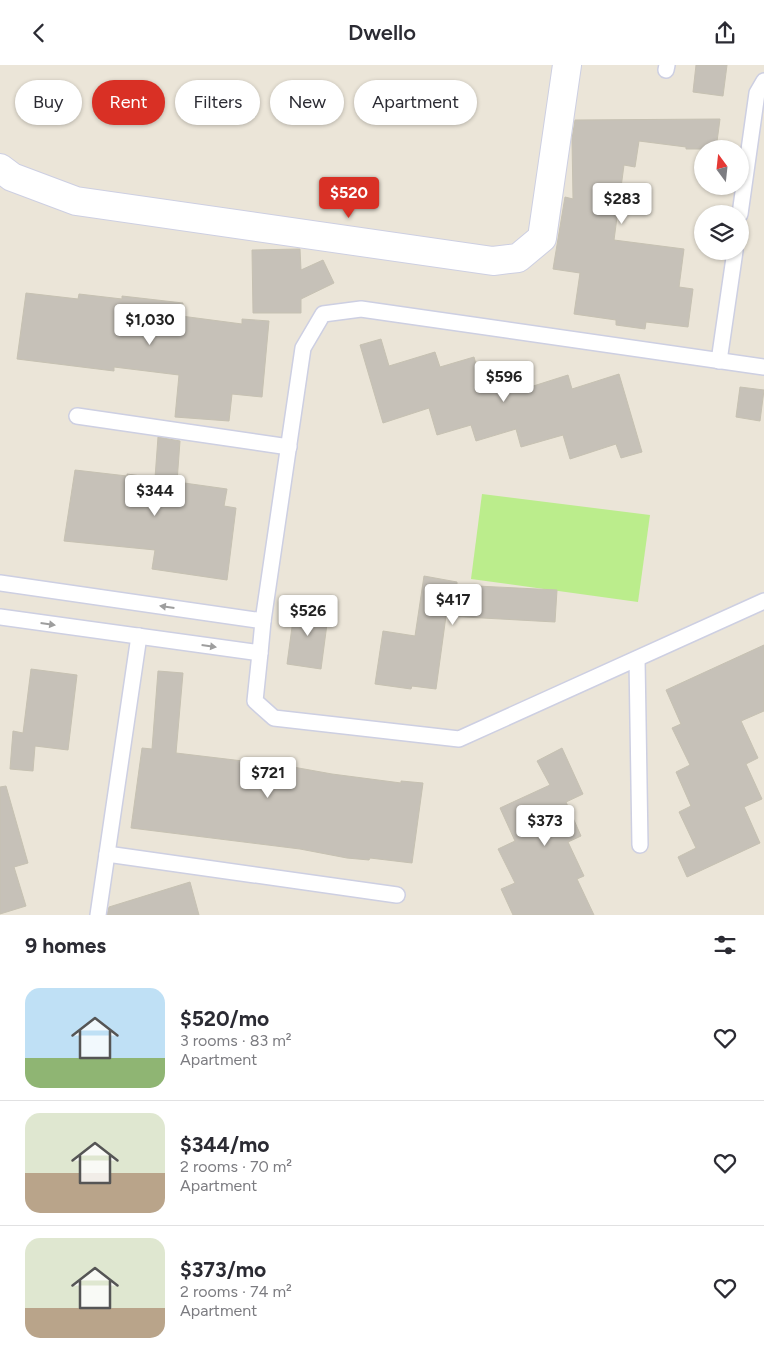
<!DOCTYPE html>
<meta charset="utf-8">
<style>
body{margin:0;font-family:Figtree,sans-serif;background:#f2f2f3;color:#2b2b33;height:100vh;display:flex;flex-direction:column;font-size:19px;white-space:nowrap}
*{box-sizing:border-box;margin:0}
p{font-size:16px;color:#7c7c81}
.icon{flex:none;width:28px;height:28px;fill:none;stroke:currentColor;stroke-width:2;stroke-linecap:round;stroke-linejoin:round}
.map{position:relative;height:850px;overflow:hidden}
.details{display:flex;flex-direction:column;background:#fff;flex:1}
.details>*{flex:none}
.hud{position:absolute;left:15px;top:15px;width:500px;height:45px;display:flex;gap:10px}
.needle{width:32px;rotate:345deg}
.controls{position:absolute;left:694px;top:75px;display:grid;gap:10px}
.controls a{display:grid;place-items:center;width:55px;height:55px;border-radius:50%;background:#fff;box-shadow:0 1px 4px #0004;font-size:25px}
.price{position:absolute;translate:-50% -42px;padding:0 11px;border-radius:5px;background:#fff;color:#222;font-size:16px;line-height:32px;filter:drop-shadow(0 1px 2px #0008)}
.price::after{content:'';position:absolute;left:50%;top:30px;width:15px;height:11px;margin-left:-8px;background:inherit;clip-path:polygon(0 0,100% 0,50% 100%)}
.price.on{background:#d93025;color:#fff}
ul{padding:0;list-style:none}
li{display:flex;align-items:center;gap:15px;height:125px;padding:0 25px}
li+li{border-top:1px solid #e1e1e2}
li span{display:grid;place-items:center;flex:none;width:140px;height:100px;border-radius:15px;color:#555}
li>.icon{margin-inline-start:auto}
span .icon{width:60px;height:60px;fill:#fffc;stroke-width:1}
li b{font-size:21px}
h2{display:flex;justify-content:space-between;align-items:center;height:60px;padding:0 25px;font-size:21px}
.chip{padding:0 18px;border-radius:22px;background:#fff;box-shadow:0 1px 4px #0004;font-size:18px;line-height:45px}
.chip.on{background:#d93025;color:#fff}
header{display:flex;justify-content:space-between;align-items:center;height:65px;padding:0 25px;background:#fff;font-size:22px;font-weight:600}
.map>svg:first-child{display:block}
</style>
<header><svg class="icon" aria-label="back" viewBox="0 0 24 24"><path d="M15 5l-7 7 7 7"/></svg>Dwello<svg class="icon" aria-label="share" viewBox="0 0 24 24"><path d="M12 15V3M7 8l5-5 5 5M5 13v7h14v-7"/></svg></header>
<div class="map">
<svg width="764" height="850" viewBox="0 0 764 850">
<rect width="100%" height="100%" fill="#ebe5d8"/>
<polygon fill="#bbed8c" points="482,429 650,450 638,537 471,514"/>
<g fill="#c6c1b8" stroke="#c6c1b2">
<polygon points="696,0 727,0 723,31 693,27"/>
<polygon points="720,54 716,84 686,84 686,82 639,76 635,102 624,100 614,175 684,184 679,222 693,224 688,262 646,257 645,264 616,260 616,255 574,249 580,208 553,204 565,132 573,134 572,74 575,55"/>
<polygon points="300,184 301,205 323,195 334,218 301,234 301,248 253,248 252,185"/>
<polygon points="26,228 78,234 79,229 122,234 122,231 183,238 181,251 242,259 242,254 269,256 262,332 232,329 229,356 175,352 179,310 114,302 114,306 17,294"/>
<polygon points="381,274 389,301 435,287 440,302 474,292 479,310 519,298 527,323 568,310 572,324 619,309 642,387 621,393 616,379 570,394 563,370 521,382 516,364 476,376 471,360 437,370 429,343 383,358 360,280"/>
<polygon points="740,322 764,325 760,356 736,352"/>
<polygon points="158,372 180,376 177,417 227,424 224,441 236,443 227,515 152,504 155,485 64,476 75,405 127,411 127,409 155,413"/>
<polygon points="424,511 457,517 457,520 557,525 555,557 446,551 436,624 412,621 411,624 375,619 383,566 415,571"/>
<polygon points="295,540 329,544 321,604 287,599"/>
<polygon points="764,580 764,646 741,656 758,693 746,699 762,734 744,742 760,778 687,812 678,792 696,783 679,747 691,741 676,707 690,700 672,663 681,659 666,625"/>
<polygon points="31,604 77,610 68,685 35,681 33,706 10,704 13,666 23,668"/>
<polygon points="158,606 183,608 176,688 293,702 332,709 401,718 401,716 423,718 412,798 370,793 369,795 347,793 300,784 131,763 142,683 152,684"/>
<polygon points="562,683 583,729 566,737 581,771 568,777 584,811 577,814 594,850 513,850 501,824 515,818 498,784 515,776 500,743 550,720 537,696"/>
<polygon points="6,721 28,798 14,802 26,841 0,849 0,722"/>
<polygon points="190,817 199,850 107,850 109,842"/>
</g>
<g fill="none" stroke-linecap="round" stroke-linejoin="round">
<g stroke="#cdcfe2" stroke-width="18">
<g id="service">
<polyline points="666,5 667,0"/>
<polyline points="740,149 757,28 764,16"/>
<polyline points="719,296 735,186"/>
<polyline points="77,351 289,382"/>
<polyline points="0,518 263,556 260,588 0,552"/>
<polyline points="263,556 303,283 323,249 361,244 764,302"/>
<polyline points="260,588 255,636 274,653 459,674 764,536"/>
<polyline points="637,594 640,780"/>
<polyline points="107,789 397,830"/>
<polyline points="98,850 139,571"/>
</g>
</g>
<g stroke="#cdcfe2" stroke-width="30">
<polyline id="minor" points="0,103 12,112 76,136 493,196 518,193 542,173 567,0"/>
</g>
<use href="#service" stroke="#fff" stroke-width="15"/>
<use href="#minor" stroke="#fff" stroke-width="28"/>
</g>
<defs><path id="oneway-solid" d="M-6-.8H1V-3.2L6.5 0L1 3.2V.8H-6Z" transform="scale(1.25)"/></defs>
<g fill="#9e9e9e">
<use href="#oneway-solid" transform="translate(167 542) rotate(-172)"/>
<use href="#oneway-solid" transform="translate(48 559) rotate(8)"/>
<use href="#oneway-solid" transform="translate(209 581) rotate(8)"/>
</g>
</svg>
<div class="controls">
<a><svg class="needle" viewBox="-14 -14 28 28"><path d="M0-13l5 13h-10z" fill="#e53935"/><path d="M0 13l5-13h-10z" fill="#7c7c81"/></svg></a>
<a><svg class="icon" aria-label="layers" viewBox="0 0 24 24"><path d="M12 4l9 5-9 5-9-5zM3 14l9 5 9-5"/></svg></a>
</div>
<b class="price on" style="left:349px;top:154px">$520</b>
<b class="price" style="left:622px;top:160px">$283</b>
<b class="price" style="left:150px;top:281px">$1,030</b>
<b class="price" style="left:504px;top:338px">$596</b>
<b class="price" style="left:155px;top:452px">$344</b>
<b class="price" style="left:453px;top:561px">$417</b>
<b class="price" style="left:308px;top:572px">$526</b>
<b class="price" style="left:268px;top:734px">$721</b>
<b class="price" style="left:545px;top:782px">$373</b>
<div class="hud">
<a class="chip">Buy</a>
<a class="chip on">Rent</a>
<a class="chip">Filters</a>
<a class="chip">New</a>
<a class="chip">Apartment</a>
</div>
</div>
<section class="details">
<h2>9 homes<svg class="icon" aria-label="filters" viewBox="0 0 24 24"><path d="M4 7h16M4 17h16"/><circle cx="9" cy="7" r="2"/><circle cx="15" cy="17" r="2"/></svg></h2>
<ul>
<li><span style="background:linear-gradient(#bfe0f5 70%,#8fb573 0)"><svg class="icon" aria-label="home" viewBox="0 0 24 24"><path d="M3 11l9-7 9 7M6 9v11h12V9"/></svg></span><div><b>$520/mo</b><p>3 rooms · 83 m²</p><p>Apartment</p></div><svg class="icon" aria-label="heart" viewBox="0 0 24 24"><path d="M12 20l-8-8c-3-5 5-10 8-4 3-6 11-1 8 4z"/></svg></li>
<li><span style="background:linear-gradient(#dfe7d0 60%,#b9a48a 0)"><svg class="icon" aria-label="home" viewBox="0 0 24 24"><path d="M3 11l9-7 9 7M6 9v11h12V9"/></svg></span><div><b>$344/mo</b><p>2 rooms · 70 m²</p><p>Apartment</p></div><svg class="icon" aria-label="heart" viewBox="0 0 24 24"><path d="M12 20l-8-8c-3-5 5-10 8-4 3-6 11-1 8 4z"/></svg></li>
<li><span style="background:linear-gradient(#dfe7d0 70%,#b9a48a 0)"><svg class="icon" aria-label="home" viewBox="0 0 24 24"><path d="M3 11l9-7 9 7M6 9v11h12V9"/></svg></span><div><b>$373/mo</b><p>2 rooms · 74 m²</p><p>Apartment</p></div><svg class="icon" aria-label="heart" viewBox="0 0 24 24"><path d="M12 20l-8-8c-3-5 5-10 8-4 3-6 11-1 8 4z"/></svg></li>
</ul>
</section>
